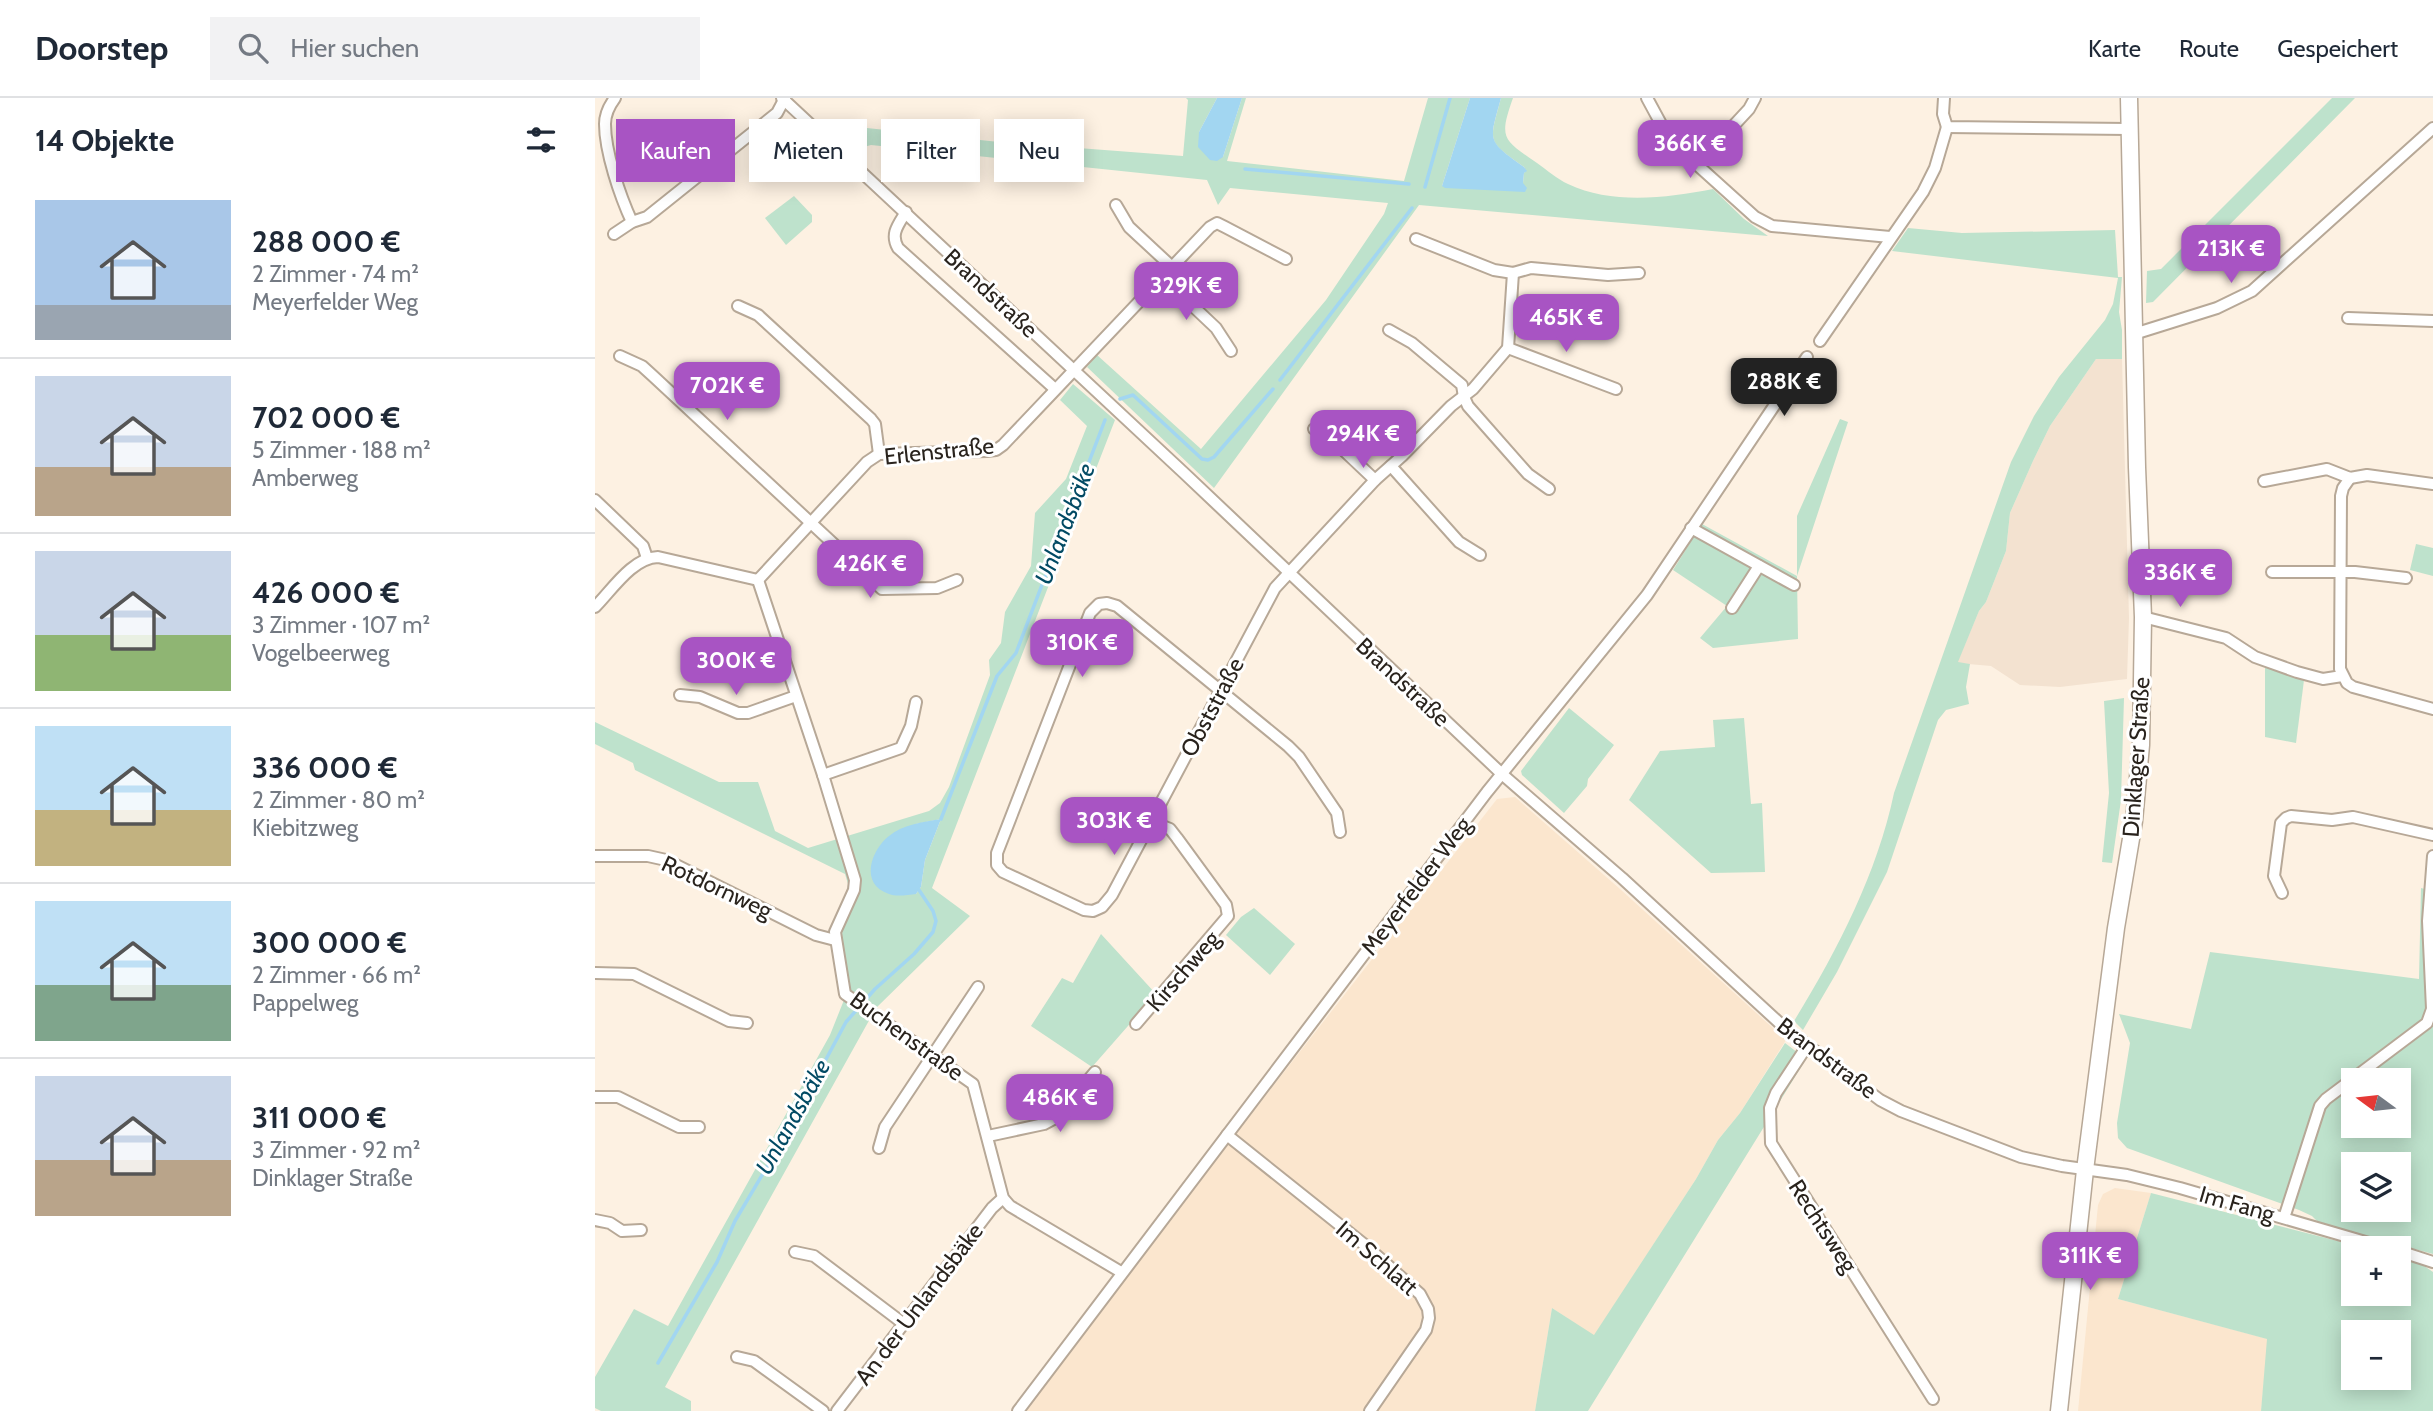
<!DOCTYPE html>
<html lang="de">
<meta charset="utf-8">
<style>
body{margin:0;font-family:Cabin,sans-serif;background:#f2f2f3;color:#1f2937;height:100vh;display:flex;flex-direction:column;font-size:26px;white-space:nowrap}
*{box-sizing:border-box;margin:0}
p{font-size:23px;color:#747a83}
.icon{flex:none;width:38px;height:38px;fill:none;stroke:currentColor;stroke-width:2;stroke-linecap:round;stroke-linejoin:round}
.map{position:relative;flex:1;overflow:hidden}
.side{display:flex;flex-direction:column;background:#fff;width:595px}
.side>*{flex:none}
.guide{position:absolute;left:21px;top:21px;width:665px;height:63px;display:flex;gap:14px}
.needle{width:46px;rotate:285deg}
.fabs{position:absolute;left:1746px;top:970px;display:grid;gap:14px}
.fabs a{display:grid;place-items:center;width:70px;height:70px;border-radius:0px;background:#fff;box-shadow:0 4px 18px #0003;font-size:35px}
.price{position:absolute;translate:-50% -60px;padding:0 16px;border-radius:14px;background:#a854c3;color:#fff;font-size:23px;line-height:46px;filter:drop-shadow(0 2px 4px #0008)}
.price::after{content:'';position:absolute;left:50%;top:42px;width:21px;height:16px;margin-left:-10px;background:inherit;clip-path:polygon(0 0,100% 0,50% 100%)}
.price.current{background:#222;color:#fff}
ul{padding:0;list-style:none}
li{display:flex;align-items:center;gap:21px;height:175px;padding:0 35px}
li+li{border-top:2px solid #e0e1e3}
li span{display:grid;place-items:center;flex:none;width:196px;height:140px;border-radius:0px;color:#555}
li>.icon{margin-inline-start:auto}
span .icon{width:84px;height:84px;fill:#fffc;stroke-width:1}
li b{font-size:30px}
h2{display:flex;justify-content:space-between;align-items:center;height:84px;padding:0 35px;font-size:30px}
.pill{padding:0 24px;border-radius:0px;background:#fff;box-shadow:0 4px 18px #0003;font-size:24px;line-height:63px}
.pill.current{background:#a854c3;color:#fff}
header{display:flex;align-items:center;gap:42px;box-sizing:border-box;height:98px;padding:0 35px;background:#fff;border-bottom:2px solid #e0e1e3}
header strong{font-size:33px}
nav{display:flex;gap:38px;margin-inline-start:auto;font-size:24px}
.search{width:490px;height:63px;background:#f2f2f3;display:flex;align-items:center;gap:18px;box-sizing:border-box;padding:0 24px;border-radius:0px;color:#747a83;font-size:26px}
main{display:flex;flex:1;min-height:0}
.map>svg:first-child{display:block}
</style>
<header>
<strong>Doorstep</strong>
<div class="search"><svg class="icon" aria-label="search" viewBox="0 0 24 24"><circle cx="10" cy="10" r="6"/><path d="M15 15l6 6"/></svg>Hier suchen</div>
<nav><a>Karte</a><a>Route</a><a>Gespeichert</a></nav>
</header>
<main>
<section class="side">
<h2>14 Objekte<svg class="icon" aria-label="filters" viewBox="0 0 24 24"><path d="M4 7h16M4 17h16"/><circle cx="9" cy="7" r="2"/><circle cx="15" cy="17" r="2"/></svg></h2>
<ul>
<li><span style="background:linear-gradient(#a9c7e8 75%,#9aa5b1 0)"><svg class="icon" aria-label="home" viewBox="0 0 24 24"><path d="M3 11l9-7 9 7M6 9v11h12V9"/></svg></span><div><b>288 000 €</b><p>2 Zimmer · 74 m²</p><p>Meyerfelder Weg</p></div></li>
<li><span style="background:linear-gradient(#c9d6e8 65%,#b9a48a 0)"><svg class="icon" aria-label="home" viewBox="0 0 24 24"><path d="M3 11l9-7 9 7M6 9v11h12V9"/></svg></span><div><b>702 000 €</b><p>5 Zimmer · 188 m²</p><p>Amberweg</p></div></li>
<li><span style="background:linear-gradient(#c9d6e8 60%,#8fb573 0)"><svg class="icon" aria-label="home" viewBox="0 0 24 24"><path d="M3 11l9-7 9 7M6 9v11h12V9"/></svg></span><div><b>426 000 €</b><p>3 Zimmer · 107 m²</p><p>Vogelbeerweg</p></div></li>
<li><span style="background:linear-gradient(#bfe0f5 60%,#c2b280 0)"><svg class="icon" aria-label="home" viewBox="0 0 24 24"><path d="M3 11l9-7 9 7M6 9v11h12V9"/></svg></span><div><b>336 000 €</b><p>2 Zimmer · 80 m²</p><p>Kiebitzweg</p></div></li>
<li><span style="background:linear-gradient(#bfe0f5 60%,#7fa58c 0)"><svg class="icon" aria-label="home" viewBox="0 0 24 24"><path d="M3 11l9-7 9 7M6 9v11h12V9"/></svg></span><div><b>300 000 €</b><p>2 Zimmer · 66 m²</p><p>Pappelweg</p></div></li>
<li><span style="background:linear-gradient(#c9d6e8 60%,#b9a48a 0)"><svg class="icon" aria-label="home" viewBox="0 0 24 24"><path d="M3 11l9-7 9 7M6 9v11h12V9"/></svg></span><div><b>311 000 €</b><p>3 Zimmer · 92 m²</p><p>Dinklager Straße</p></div></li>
</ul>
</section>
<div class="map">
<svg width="1838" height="1313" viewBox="0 0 1838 1313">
<rect width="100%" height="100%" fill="#fdf1e2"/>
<polygon fill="#f3e2d0" points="1501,261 1527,261 1534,520 1532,581 1465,589 1425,587 1396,568 1362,565 1384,513 1391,504 1411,453 1415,415 1438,363 1455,328"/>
<g fill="#fbe6ce">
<polygon points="920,699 1025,791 1191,942 1145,1015 1123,1042 1101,1081 999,1238 957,1210 940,1313 431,1313 562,1137 902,701"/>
<polygon points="1520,1090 1556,1095 1523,1201 1673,1241 1666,1313 1483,1313 1503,1107 1508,1096"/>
</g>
<g fill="#bee2cc" fill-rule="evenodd">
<path d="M 591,0 L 622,0 L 604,34 L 628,59 L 647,0 L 651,0 L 632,63 L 809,83 L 833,0 L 875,0 L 847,88 L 928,85 L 929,75 L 931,73 L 929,69 C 891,42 894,45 906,0 L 918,0 C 904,40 907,41 942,65 C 952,72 962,81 973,86 C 1017,107 1072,100 1118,91 L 1149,121 L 1173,138 L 824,107 L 619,390 L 492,269 L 502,257 L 606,351 L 731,202 L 789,116 L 793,105 L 635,90 L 623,107 L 612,82 L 276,47 L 269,49 L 266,56 L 234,26 L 404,44 L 588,58 L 593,2 Z"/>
<polygon points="1737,0 1760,0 1558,204 1551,205 1552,173 1566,171"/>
<polygon points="199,98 217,117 217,124 191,147 170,120"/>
<path d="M 1313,130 L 1367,135 L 1520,132 L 1523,179 L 1527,179 L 1524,214 L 1527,232 L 1527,261 L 1501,261 L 1455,328 L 1438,363 L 1415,415 L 1411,453 L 1391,504 L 1384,513 L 1363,564 L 1375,566 L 1371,589 L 1374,606 L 1351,612 L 1343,622 L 1292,774 L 1242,874 L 1208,932 L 1199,923 C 1242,853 1282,776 1299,695 L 1416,364 L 1439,318 L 1464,279 L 1510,222 L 1518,206 L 1523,180 L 1297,153 Z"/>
<path d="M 478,286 L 520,322 L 469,453 L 467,453 L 337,790 L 375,818 L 281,910 L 70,1289 L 96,1303 L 96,1313 L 6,1313 L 0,1310 L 0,1279 L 39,1211 L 73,1228 L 235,937 L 253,892 L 247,836 L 253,786 L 250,776 L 40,672 L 38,665 L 0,646 L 0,624 L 124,684 L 163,684 L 180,733 L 213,750 L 334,713 L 345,705 L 354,689 L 395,577 L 394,562 L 406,545 L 410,514 L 436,468 L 440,415 L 471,381 L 492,328 L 465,302 ZM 346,721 L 330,762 L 326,789 L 321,796 L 321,726 Z"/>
<polygon points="1245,321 1253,324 1202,478 1203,541 1118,550 1105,540 1132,508 1078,472 1107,426 1202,478 1202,418"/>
<polygon points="1821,446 1838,450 1838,478 1815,472"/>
<polygon points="1670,569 1709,582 1701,645 1670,639"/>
<polygon points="1529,600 1526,702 1517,765 1507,764 1514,695 1509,603"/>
<polygon points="974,610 1019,647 993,681 992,688 969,715 927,677 926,673"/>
<polygon points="1149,620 1156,706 1167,705 1170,774 1116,775 1034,702 1065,653 1120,649 1118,622"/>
<path d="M 1826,790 L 1838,793 L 1838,1156 L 1724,1125 L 1717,1118 L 1704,1112 L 1532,1050 L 1523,1040 L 1522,1025 L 1535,945 L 1524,916 L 1596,931 L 1615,854 L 1824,881 ZM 1759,982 L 1804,982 L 1804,1027 L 1759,1027 ZM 1759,1066 L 1804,1066 L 1804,1111 L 1759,1111 Z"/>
<polygon points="659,810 700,846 675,877 631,837 646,819"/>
<polygon points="506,836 561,896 497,969 436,928 467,880 478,885"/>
<polygon points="1190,945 1211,961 993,1313 940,1313 957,1210 999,1237 1101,1081 1123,1042 1145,1015"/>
<path d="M 1556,1095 L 1770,1150 L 1759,1150 L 1759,1195 L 1804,1195 L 1804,1159 L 1822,1163 L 1838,1174 L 1838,1313 L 1666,1313 L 1672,1241 L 1523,1201 ZM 1759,1234 L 1804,1234 L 1804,1279 L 1759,1279 Z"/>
</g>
<g fill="#a2d6f1">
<polygon points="622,0 647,0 628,59 622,63 615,62 603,49 604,34"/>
<path d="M 875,0 L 906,0 C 894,44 891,42 929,69 L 932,73 L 929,75 L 928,85 L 932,90 L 930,94 L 850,90 L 847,88 Z"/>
<path d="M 346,721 L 330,762 L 326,789 L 321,796 C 313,797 301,799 294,796 C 264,786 276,752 294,738 C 308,726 329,724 346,721 Z"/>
</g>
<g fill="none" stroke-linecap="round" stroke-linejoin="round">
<g stroke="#a2d6f1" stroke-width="3.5">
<polyline points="650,71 814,86"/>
<polyline points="830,89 855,0"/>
<polyline points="685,282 817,110"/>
<polyline points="525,301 538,297 607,361 613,362 619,359 678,291"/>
<polyline points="346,721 402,578 421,555 510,322"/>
<polyline points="63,1265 122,1164 140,1123 189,1040 202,1006 222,978 251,924 280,891 319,856 338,834 341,823 338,813 324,792"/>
</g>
<g stroke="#b7a897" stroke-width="14">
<g id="minor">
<path d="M 20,0 C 14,8 10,16 10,26 C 10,54 25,98 37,124"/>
<polyline points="187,0 589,375 908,677 1027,780 1191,931 1285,1002 1306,1013 1426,1059 1467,1068 1532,1077 1585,1090 1791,1150"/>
<polyline points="1052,0 1072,37 1079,46 1160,119 1177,128 1295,139"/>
<polyline points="1349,0 1348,16 1352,29 1534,31"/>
<polyline points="1102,67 1154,11 1160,0"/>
<polyline points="521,107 534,129 576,168"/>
<path d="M 311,114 C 303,127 295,136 303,150 L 460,291"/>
<polyline points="19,136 37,124 52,119 182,15 190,0"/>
<polyline points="821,141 899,172 918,175 936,170 1013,177 1044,175"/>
<polyline points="566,178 621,230 636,253"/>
<polyline points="143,208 163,217 276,321 280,326 284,356"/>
<polyline points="1753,220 1838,223"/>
<polyline points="794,232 817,245 867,287 869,299 873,308 933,376 954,391"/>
<polyline points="1539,236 1622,210 1657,193 1838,30"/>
<polyline points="1225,243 1328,94 1340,70 1352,29"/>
<polyline points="913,250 1021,291"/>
<polyline points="25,258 47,268 58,278 287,491 342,490 362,482"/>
<polyline points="719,331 743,347 780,382"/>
<polyline points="796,368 864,444 885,457"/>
<polyline points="1755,380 1748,390 1746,398 1745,571 1752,585 1758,589 1838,611"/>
<polyline points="1669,383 1732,371 1755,380 1772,377 1838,386"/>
<polyline points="0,402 48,448 52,460"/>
<polyline points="1096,430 1199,487"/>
<polyline points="1677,474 1760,474 1811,480"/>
<polyline points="163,482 228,677 260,782 259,792 240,834 250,896 378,986 408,1100 415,1108 526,1174"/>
<polyline points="163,482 272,364 284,356 392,353 401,352 408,347 615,129 622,125 630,129 691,161"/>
<path d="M 0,509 C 17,492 37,460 63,459 L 163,482"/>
<polyline points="1137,510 1164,468"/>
<polyline points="1548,519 1631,540 1660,559 1702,574 1728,581 1747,578"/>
<polyline points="85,597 105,599 143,615 153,615 201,598"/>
<polyline points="228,677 306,650 316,628 321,604"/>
<polyline points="745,734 742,715 704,659 693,648 522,508 512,505 504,506 495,515 402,755 402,767 408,774 489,812 498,813 507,809 517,797 680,490 780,382 807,358 856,308 878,291 913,250 918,175"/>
<polyline points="0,758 53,758 71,762 221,837 240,842"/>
<polyline points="1687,795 1679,778 1686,725 1691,720 1696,718 1737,722 1758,719 1838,737"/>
<polyline points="0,875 39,876 134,923 152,925"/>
<polyline points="541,926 633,818 631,807 582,740 575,731 557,724"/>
<polyline points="1212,948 1181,995 1175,1010 1176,1045 1338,1301"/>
<polyline points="0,999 23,999 84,1029 104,1029"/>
<polyline points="632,1037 771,1148 825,1196 833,1211 834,1220 831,1232 775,1313"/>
<polyline points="393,1038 449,1026 462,1019 500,974"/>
<polyline points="284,1050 290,1029 383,889"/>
<polyline points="1689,1120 1725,1008 1731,1001 1832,925 1837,911 1833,823 1838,758"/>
<polyline points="0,1122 15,1125 27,1133 46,1132"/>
<polyline points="1804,1153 1838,1164"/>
<polyline points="200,1154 219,1158 309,1226"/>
<polyline points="142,1259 159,1263 228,1313"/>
<polyline points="242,1313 397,1110 408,1100"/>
<polyline points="423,1313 892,694 1052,497 1212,259"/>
</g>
</g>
<g stroke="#b7a897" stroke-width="19">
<polyline id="secondary" points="1464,1313 1490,1072 1521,830 1539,723 1546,647 1548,519 1542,369 1534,0"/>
</g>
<use href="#minor" stroke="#fff" stroke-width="10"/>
<use href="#secondary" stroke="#fff" stroke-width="16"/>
</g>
<g text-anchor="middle" stroke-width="6" stroke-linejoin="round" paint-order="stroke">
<g font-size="23" fill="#29231d" stroke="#fff">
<text transform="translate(396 195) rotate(43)" y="8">Brandstraße</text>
<text transform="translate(344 353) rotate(-6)" y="8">Erlenstraße</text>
<text transform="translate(808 584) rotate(43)" y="8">Brandstraße</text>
<text transform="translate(617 609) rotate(-62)" y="8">Obststraße</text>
<text transform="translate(1541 659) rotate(-86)" y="8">Dinklager Straße</text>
<text transform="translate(821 788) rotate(-53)" y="8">Meyerfelder Weg</text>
<text transform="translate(122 789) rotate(25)" y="8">Rotdornweg</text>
<text transform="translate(588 873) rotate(-49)" y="8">Kirschweg</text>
<text transform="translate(312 938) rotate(36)" y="8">Buchenstraße</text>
<text transform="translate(1232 960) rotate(37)" y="8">Brandstraße</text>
<text transform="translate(1642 1106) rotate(16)" y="8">Im Fang</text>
<text transform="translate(1228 1128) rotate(57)" y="8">Rechtsweg</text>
<text transform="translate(782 1160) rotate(41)" y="8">Im Schlatt</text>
<text transform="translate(324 1206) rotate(-53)" y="8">An der Unlandsbäke</text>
</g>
<g font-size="24" font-style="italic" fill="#024a64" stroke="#fff">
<text transform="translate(470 426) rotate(-69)" y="8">Unlandsbäke</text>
<text transform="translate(198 1019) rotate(-61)" y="8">Unlandsbäke</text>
</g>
</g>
</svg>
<div class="fabs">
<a><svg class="needle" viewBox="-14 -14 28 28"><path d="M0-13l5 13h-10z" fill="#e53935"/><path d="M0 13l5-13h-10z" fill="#747a83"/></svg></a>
<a><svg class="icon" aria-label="layers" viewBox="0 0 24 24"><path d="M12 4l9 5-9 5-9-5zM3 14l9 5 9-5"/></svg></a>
<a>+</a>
<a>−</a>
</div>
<b class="price" style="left:1095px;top:82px">366K €</b>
<b class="price" style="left:1636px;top:187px">213K €</b>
<b class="price" style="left:591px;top:224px">329K €</b>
<b class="price" style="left:971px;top:256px">465K €</b>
<b class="price current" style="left:1189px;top:320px">288K €</b>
<b class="price" style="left:132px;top:324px">702K €</b>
<b class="price" style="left:768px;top:372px">294K €</b>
<b class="price" style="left:275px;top:502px">426K €</b>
<b class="price" style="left:1585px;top:511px">336K €</b>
<b class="price" style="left:487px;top:581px">310K €</b>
<b class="price" style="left:141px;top:599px">300K €</b>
<b class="price" style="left:519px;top:759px">303K €</b>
<b class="price" style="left:465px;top:1036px">486K €</b>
<b class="price" style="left:1495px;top:1194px">311K €</b>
<div class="guide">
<a class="pill current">Kaufen</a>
<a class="pill">Mieten</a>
<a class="pill">Filter</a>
<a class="pill">Neu</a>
</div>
</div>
</main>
